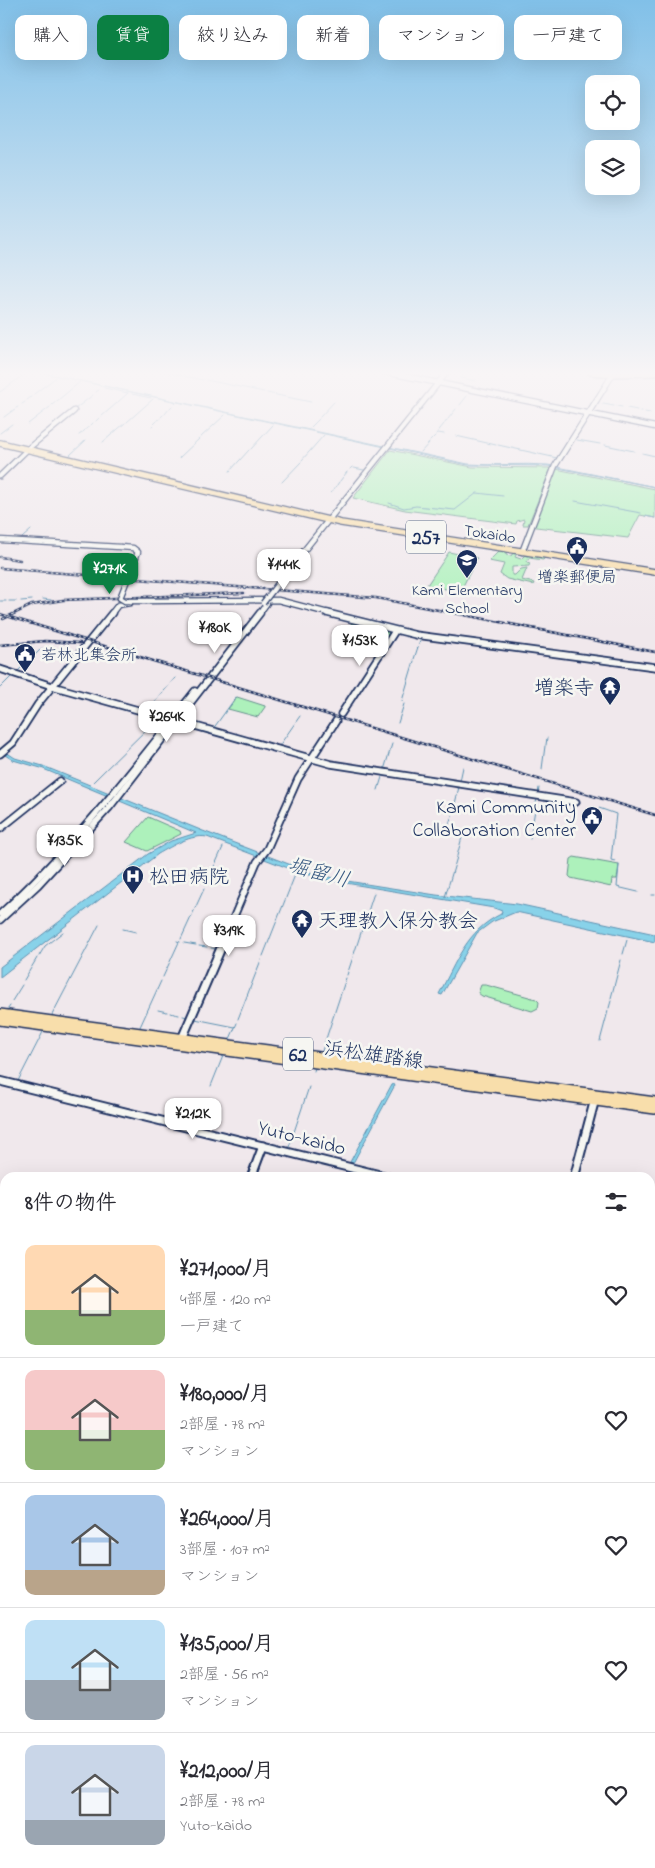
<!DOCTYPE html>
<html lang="ja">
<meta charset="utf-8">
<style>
body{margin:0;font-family:"Indie Flower","Klee One",sans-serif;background:#f2f2f3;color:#2b2b33;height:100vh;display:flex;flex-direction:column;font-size:19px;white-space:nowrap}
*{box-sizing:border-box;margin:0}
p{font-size:16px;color:#7c7c81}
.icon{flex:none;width:28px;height:28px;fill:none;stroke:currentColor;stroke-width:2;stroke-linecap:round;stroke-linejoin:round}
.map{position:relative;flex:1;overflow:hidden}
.details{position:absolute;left:0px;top:1172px;width:655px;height:696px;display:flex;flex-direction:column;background:#fff;border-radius:15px 15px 0 0;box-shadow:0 5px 20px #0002}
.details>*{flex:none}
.top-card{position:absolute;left:15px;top:15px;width:625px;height:45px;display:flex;gap:10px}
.fabs{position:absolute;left:585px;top:75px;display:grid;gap:10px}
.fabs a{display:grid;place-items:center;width:55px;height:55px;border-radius:10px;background:#fff;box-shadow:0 5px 20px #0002;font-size:25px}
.price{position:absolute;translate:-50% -42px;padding:0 11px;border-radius:10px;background:#fff;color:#222;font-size:16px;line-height:32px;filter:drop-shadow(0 1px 2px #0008)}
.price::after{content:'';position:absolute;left:50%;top:30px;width:15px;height:11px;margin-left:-8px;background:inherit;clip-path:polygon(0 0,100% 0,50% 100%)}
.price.on{background:#0b8043;color:#fff}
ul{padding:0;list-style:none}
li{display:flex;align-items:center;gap:15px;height:125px;padding:0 25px}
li+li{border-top:1px solid #e1e1e2}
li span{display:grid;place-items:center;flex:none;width:140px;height:100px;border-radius:10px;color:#555}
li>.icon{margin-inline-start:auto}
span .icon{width:60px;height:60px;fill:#fffc;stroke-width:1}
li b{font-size:21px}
h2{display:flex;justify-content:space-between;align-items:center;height:60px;padding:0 25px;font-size:21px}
.chip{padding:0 18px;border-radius:10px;background:#fff;box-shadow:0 5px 20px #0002;font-size:18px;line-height:45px}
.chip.on{background:#0b8043;color:#fff}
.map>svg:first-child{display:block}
</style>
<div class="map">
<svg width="655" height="1868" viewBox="0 0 655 1868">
<rect width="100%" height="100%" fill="#f0e8ec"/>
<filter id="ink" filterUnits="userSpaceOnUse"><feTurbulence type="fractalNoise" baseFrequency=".02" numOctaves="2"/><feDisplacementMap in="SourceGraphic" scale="10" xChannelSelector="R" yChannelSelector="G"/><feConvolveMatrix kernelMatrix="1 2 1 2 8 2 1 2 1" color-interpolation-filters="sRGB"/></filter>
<g filter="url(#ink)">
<g fill="#adf1bb" stroke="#64908c">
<polygon points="390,450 472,467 551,468 528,525 523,525 524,519 517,521 516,524 405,510 353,498"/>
<polygon points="556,469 655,489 655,518 640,515 628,538 536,527 534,526"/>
<polygon points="500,550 506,552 506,555 511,556 513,553 517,553 515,557 521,559 526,554 545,558 543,560 529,558 527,562 530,563 529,566 512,567 512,575 515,575 521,569 527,568 522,580 534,583 533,585 507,579 500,574 504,564 489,561"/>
<polygon points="449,552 477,558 460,592 427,585"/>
<polygon points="353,621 391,631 392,632 388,637 349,628"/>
<polygon points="237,697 265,706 265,707 258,717 228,709"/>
<polygon points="148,817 180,831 181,834 147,851 126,842"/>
<polygon points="574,857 619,865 617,879 612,879 611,887 571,878 569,876 571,859"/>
<polygon points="481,985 486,985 536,999 539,1002 538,1008 532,1011 482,996 478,993"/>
<polygon points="0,1193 5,1193 5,1241 0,1245"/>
<polygon points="650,1741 655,1741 655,1820 650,1823"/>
<polygon points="458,1864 552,1864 549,1868 457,1868"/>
</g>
<g fill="#88d2e9" stroke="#5c91b1">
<path d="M 39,372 L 468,464 C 495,466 522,463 548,465 L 655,487 L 548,466 L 468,465 Z"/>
<path d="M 0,748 L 15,758 L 43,766 L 203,831 L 312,873 L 347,881 L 436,895 L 517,904 L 655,934 L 655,942 L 516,912 L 492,922 L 477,933 L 442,995 L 439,994 C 457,961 466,931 501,914 L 502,911 L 494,908 L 322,879 L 288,868 L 207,837 C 191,834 172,846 158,854 L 0,977 L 0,967 L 148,854 L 171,841 L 196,833 L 41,768 L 13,760 L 0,752 Z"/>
<polygon points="392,1084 395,1085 353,1163 350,1162"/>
<polygon points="655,1820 655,1868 549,1868 552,1864 650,1864 650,1823"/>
</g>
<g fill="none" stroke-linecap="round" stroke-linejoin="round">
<g stroke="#5c91b1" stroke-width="1">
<polyline points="165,372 203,380"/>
<polyline points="466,372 461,378 476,381"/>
<polyline points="65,374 68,372"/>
<polyline points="206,380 264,392"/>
<polyline points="104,388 128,393"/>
<polyline points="0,392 28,372"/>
<polyline points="96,392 99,390"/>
<polyline points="267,393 311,402"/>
<polyline points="34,394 55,378"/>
<polyline points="132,394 151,398"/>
<polyline points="27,400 31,397"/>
<polyline points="118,402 128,393"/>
<polyline points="598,403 614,406"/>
<polyline points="22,404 25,402"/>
<polyline points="52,405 80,382"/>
<polyline points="174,405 176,403"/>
<polyline points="460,405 467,396"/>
<polyline points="617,406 622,407"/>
<polyline points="16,408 18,407"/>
<polyline points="170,408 172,406"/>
<polyline points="627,408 637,410"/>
<polyline points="75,409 93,395"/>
<polyline points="640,411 642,411"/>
<polyline points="645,412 650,413"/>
<polyline points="165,414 169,409"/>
<polyline points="102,416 117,403"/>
<polyline points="4,417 15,409"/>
<polyline points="161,417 163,415"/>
<polyline points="320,417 334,402"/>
<polyline points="448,419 456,409"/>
<polyline points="158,420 160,419"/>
<polyline points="96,421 99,418"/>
<polyline points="127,422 153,399"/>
<polyline points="445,423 447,420"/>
<polyline points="28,424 50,407"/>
<polyline points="91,425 93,423"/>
<polyline points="152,426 157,421"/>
<polyline points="310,428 319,419"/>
<polyline points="86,429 90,426"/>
<polyline points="83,432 85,430"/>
<polyline points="0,433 12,424"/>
<polyline points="438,433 444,434"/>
<polyline points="436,434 444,424"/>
<polyline points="79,435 82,433"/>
<polyline points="456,436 496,445"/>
<polyline points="201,437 225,415"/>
<polyline points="577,440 600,444"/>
<polyline points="430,441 435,436"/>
<polyline points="103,442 125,423"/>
<polyline points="498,445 557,458"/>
<polyline points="605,445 634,451"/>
<polyline points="251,449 273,425"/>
<polyline points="421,452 429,443"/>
<polyline points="642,453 655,456"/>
<polyline points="69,456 86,440"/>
<polyline points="179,458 199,439"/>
<polyline points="302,460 324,435"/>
<polyline points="354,468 364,470"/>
<polyline points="350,469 352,467"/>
<polyline points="230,471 249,450"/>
<polyline points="340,481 347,472"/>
<polyline points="282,482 301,462"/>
<polyline points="337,485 339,482"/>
<polyline points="331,493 336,486"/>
<polyline points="575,501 641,513"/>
<polyline points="389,503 404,508 416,506 455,510 477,493 503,496"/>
<polyline points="645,516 655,518"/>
<polyline points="22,538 31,530"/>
<polyline points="125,550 134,551"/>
<polyline points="43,599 51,600"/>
<polyline points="0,601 6,601"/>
<polyline points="9,601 16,601"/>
<polyline points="21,601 32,600"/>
<polyline points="31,659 42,648"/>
<polyline points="414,659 421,638"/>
<polyline points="18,671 28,661"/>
<polyline points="0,688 13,675"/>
<polyline points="402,701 414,661"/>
<polyline points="148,710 175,678"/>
<polyline points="398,723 404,704"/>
<polyline points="213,729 236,697"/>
<polyline points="546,745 547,738"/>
<polyline points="279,746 300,716"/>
<polyline points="542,769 545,746"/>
<polyline points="384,770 392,744"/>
<polyline points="460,781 463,767"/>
<polyline points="93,782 158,718"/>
<polyline points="378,790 383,774"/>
<polyline points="538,794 539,788"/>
<polyline points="599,808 616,814 611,860 615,861"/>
<polyline points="452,816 459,787"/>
<polyline points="451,818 446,833 462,837 457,856"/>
<polyline points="530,839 537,798"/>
<polyline points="619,865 617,887 638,892"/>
<polyline points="206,885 223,847"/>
<polyline points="652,895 655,895"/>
<polyline points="445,897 457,857"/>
<polyline points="123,929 136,932"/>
<polyline points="181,939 204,889"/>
<polyline points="177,941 180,942"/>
<polyline points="184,943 196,945"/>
<polyline points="199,946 207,947"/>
<polyline points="211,948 216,949"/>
<polyline points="354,954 374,893"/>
<polyline points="623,954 627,940"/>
<polyline points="39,956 45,946 63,932"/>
<polyline points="263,956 295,875"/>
<polyline points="347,975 353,957"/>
<polyline points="163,977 179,942"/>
<polyline points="24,980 37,958"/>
<polyline points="611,998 621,960"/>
<polyline points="12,1001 22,985"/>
<polyline points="609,1008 611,1001"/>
<polyline points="8,1009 10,1006"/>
<polyline points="158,1010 167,1012"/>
<polyline points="170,1013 179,1015"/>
<polyline points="52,1015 99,925"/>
<polyline points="183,1016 188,1017"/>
<polyline points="195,1019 235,1027"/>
<polyline points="238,1019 261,960"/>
<polyline points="140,1027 161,981"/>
<polyline points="230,1039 237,1023"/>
<polyline points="600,1041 608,1011"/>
<polyline points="322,1051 346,978"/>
<polyline points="314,1071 315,1068"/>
<polyline points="18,1081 43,1032"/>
<polyline points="211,1086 223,1056"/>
<polyline points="289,1147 309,1087"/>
</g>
<g stroke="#1b2f5e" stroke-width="7">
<g id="minor-far3">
<polyline points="385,372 655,427"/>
<polyline points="0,476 31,446 74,411"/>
<polyline points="0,540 120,547"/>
<polyline points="522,552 555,466 613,374"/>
<polyline points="290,568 447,372"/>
<polyline points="147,601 278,600 332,614"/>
<polyline points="111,614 118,605 130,603"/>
<polyline points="259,614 267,603"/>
</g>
</g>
<g stroke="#1b2f5e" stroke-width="9">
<g id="minor-far2">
<polyline points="327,613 416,635 655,667"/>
<polyline points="0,669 52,686 331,764 576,802"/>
<polyline points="341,714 395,631"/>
<polyline points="0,754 13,743 38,704 112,613"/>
<polyline points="0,829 60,781"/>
<path d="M 0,914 C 74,847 133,769 195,691"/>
<polyline points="0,920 38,885 109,808 260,613"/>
<polyline points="229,928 257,862 267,849 298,779 336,721"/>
</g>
</g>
<g stroke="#1b2f5e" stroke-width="11">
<g id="minor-far1">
<polyline points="181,1041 230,927"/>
<polyline points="0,1081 392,1178"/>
<polyline points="251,1178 263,1146"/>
<polyline points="574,1178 595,1099"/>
<polyline points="0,1254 5,1249"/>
<polyline points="650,1262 655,1264"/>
</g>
</g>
<g stroke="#1b2f5e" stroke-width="13">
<g id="minor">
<polyline points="650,1426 655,1429"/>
<polyline points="0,1537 5,1541"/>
<polyline points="0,1763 5,1759"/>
<polyline points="217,1868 220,1864"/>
</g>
</g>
<g stroke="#1b2f5e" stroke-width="8">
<polyline id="major-far1" points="591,372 613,374 655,373"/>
</g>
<g stroke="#1b2f5e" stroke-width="12">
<g id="major">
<polyline points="0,1014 655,1102"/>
<polyline points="0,1020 655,1109"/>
</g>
</g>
<g stroke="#1b2f5e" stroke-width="8">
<polyline id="highway" points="0,443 341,523 655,572"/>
</g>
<use href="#minor-far3" stroke="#f6f6f2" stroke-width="4.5"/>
<use href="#minor-far2" stroke="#f6f6f2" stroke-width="5.5"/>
<use href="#minor-far1" stroke="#f6f6f2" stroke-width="7"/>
<use href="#minor" stroke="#f6f6f2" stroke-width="9"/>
<use href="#major-far1" stroke="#f8deab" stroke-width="5"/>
<use href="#major" stroke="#f8deab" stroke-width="9"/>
<use href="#highway" stroke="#f8deab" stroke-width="5.5"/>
<g stroke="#1b2f5e" stroke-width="2.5">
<g id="rail">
<polyline points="0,557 20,560"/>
<polyline points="0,568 376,598 655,652"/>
<polyline points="0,614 655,815"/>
<polyline points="3,619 32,605 63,600 244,593"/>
<polyline points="0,645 45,641 80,643"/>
</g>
</g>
<use href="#rail" stroke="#f6f6f2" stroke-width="1" stroke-dasharray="2.5" stroke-linecap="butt"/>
<g stroke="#1b2f5e" stroke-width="7" stroke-linecap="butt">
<g id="minor-bridge">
<polyline points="120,547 133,548 138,552 120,598 125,601 147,601"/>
<polyline points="263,603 290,568"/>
</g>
</g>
<use href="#minor-bridge" stroke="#f6f6f2" stroke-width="4.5"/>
</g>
</g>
<linearGradient id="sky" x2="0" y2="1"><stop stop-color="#81c0e8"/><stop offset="0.59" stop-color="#f8f5f6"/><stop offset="1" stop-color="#f8f5f6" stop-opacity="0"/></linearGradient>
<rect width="655" height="633" fill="url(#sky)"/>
<defs>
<g id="civic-pin" transform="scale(1.125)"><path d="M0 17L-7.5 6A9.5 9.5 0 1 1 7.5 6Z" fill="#1b2f5e" stroke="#f6f6f2"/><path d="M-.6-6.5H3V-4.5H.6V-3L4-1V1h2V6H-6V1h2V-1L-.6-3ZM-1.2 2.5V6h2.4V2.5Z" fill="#fff"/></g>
<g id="school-pin" transform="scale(1.125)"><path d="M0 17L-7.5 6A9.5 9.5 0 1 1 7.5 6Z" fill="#1b2f5e" stroke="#f6f6f2"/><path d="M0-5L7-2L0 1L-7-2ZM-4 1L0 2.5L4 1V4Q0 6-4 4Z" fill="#fff"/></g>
<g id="temple-pin" transform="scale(1.125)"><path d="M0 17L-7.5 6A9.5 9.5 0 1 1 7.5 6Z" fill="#1b2f5e" stroke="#f6f6f2"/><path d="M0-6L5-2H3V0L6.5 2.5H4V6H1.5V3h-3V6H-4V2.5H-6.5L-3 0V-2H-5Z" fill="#fff"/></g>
<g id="hospital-pin" transform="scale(1.125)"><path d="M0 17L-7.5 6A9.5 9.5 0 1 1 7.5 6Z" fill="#1b2f5e" stroke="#f6f6f2"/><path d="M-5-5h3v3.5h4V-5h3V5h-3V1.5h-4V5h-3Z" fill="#fff"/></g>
</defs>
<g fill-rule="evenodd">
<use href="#civic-pin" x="577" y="547"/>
<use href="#school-pin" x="467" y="560"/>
<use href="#civic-pin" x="25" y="654"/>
<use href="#temple-pin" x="610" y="687"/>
<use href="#civic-pin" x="592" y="817"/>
<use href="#hospital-pin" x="133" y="876"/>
<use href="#temple-pin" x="302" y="920"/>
</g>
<g text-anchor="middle" stroke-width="5" stroke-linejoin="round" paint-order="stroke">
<g font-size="16" fill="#1b2f5e" stroke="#f6f6f2">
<text transform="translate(490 533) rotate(9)" y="6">Tokaido</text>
</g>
<g font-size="16" fill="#1b2f5e" stroke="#f6f6f2">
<text x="577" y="582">増楽郵便局</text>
<text x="467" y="595">Kami Elementary<tspan x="467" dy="18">School</tspan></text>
<text x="41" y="660" text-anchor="start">若林北集会所</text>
</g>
<g fill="#f6f6f2" stroke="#5d6b8a" stroke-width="1">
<rect x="406" y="520.5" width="40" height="33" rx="4"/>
<rect x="283" y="1037.5" width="30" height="33" rx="4"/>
</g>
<g font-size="19" font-weight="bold" fill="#1b2f5e">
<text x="426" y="544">257</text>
<text x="298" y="1061">62</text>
</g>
<g font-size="20" fill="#1b2f5e" stroke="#f6f6f2" text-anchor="end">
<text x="594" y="694">増楽寺</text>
<text x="576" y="813">Kami Community<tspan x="576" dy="23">Collaboration Center</tspan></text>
<text x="149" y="883" text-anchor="start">松田病院</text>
<text x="318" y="927" text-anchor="start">天理教入保分教会</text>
</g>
<g font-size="20" fill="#1b2f5e" stroke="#f6f6f2">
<text transform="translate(374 1054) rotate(8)" y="7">浜松雄踏線</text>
<text transform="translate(302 1137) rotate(14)" y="7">Yuto-kaido</text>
</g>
<g font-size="21" font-style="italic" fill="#365881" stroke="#f6f6f2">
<text transform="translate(319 872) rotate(15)" y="7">堀留川</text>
</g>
</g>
</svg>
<div class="fabs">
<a><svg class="icon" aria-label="locate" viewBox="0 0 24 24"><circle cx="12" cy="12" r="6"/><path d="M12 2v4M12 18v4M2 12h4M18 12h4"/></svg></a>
<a><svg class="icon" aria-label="layers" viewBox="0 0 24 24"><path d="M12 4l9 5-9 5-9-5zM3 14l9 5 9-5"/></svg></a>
</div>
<b class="price" style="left:284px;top:591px">¥144K</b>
<b class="price on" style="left:110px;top:595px">¥271K</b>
<b class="price" style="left:215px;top:654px">¥180K</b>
<b class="price" style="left:360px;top:667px">¥153K</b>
<b class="price" style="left:167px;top:743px">¥264K</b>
<b class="price" style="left:65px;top:867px">¥135K</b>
<b class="price" style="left:229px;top:957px">¥319K</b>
<b class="price" style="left:193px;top:1140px">¥212K</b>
<div class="top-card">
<a class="chip">購入</a>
<a class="chip on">賃貸</a>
<a class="chip">絞り込み</a>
<a class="chip">新着</a>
<a class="chip">マンション</a>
<a class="chip">一戸建て</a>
</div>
<section class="details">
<h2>8件の物件<svg class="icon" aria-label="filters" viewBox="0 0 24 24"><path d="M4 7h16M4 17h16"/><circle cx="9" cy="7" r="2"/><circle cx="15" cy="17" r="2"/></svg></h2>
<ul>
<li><span style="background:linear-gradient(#ffd9b3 65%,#8fb573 0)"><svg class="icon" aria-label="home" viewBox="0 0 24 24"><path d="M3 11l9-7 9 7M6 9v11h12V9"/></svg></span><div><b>¥271,000/月</b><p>4部屋 · 120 m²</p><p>一戸建て</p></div><svg class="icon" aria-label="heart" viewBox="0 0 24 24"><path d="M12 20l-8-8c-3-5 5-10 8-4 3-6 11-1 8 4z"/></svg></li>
<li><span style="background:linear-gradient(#f6c9c9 60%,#8fb573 0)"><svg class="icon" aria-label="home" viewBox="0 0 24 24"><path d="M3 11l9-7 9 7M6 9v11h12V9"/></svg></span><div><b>¥180,000/月</b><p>2部屋 · 78 m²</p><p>マンション</p></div><svg class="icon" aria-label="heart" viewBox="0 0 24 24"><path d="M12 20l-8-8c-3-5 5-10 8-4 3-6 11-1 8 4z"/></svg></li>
<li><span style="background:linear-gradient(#a9c7e8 75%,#b9a48a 0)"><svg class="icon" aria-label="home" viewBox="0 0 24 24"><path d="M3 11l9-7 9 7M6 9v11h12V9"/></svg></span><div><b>¥264,000/月</b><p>3部屋 · 107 m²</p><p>マンション</p></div><svg class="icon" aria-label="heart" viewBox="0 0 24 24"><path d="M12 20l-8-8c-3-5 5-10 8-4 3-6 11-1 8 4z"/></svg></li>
<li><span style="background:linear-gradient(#bfe0f5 60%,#9aa5b1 0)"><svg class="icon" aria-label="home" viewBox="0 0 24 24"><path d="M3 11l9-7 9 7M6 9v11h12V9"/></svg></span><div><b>¥135,000/月</b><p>2部屋 · 56 m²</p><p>マンション</p></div><svg class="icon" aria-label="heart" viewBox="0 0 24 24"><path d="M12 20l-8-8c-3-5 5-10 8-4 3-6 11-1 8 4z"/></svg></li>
<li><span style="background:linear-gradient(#c9d6e8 75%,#9aa5b1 0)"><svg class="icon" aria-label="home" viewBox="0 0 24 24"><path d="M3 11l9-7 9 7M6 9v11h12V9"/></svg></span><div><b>¥212,000/月</b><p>2部屋 · 78 m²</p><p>Yuto-kaido</p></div><svg class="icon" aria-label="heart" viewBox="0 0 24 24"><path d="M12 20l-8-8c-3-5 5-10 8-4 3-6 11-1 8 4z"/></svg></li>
</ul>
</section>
</div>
